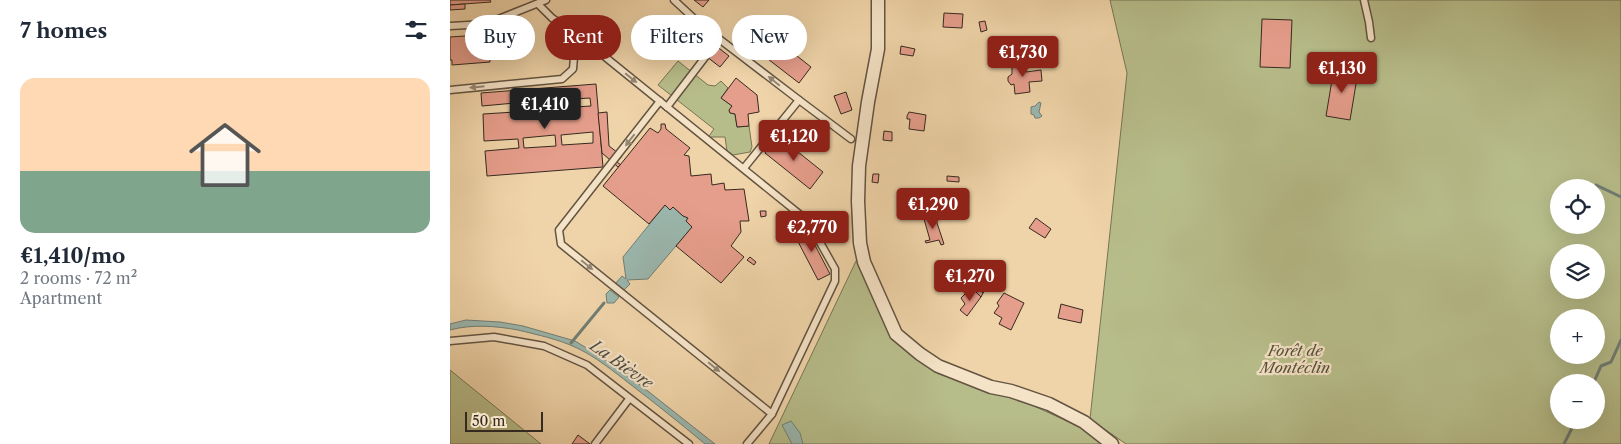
<!DOCTYPE html>
<meta charset="utf-8">
<style>
body{margin:0;font-family:"Libre Caslon Text",serif;background:#f2f2f3;color:#1f2937;height:100vh;display:flex;flex-direction:column;font-size:19px;white-space:nowrap}
*{box-sizing:border-box;margin:0}
p{font-size:16px;color:#747a83}
.icon{flex:none;width:28px;height:28px;fill:none;stroke:currentColor;stroke-width:2;stroke-linecap:round;stroke-linejoin:round}
.map{position:relative;flex:1;overflow:hidden}
.details{display:flex;flex-direction:column;background:#fff;width:450px}
.details>*{flex:none}
.banner{position:absolute;left:15px;top:15px;width:475px;height:45px;display:flex;gap:10px}
.fabs{position:absolute;left:1100px;top:179px;display:grid;gap:10px}
.fabs a{display:grid;place-items:center;width:55px;height:55px;border-radius:50%;background:#fff;box-shadow:0 5px 20px #0002;font-size:25px}
.scale{position:absolute;left:15px;bottom:12px;width:78px;box-sizing:border-box;padding-left:5px;border:2px solid #342a1f;border-top:0;font-size:14px;line-height:18px;white-space:nowrap;color:#342a1f;-webkit-text-stroke:4px #f5e3c7;paint-order:stroke}
.price{position:absolute;translate:-50% -42px;padding:0 11px;border-radius:5px;background:#8f2418;color:#fff;font-size:16px;line-height:32px;filter:drop-shadow(0 1px 2px #0008)}
.price::after{content:'';position:absolute;left:50%;top:30px;width:15px;height:11px;margin-left:-8px;background:inherit;clip-path:polygon(0 0,100% 0,50% 100%)}
.price.active{background:#222;color:#fff}
ul{padding:0;list-style:none}
li{display:grid;align-content:center;gap:10px;height:265px;padding:0 20px}
li span{display:grid;place-items:center;height:155px;border-radius:15px;color:#555}
li>.icon{margin-inline-start:auto}
span .icon{width:90px;height:90px;fill:#fffc;stroke-width:1}
li b{font-size:21px}
h2{display:flex;justify-content:space-between;align-items:center;height:60px;padding:0 20px;font-size:21px}
.tag{padding:0 18px;border-radius:22px;background:#fff;box-shadow:0 5px 20px #0002;font-size:18px;line-height:45px}
.tag.active{background:#8f2418;color:#fff}
main{display:flex;flex:1;min-height:0}
.map>svg:first-child{display:block}
</style>
<main>
<section class="details">
<h2>7 homes<svg class="icon" aria-label="filters" viewBox="0 0 24 24"><path d="M4 7h16M4 17h16"/><circle cx="9" cy="7" r="2"/><circle cx="15" cy="17" r="2"/></svg></h2>
<ul>
<li><span style="background:linear-gradient(#ffd9b3 60%,#7fa58c 0)"><svg class="icon" aria-label="home" viewBox="0 0 24 24"><path d="M3 11l9-7 9 7M6 9v11h12V9"/></svg></span><div><b>€1,410/mo</b><p>2 rooms · 72 m²</p><p>Apartment</p></div></li>
</ul>
</section>
<div class="map">
<svg width="1171" height="444" viewBox="0 0 1171 444">
<rect width="100%" height="100%" fill="#f0d4a9"/>
<filter id="stains"><feTurbulence type="fractalNoise" baseFrequency=".004" numOctaves="4"/><feColorMatrix values="0 0 0 0 .2 0 0 0 0 .09 0 0 0 0 .02 0 0 0 .5 -.17"/></filter>
<radialGradient id="worn" r=".72"><stop offset=".6" stop-color="#630" stop-opacity="0"/><stop offset="1" stop-color="#630" stop-opacity=".3"/></radialGradient>
<g fill="#b7bd8a" stroke="#767454" fill-rule="evenodd">
<path d="M 660,0 L 1171,0 L 1171,444 L 676,444 L 640,419 L 677,73 ZM 1109,188 L 1146,188 L 1146,225 L 1109,225 ZM 1109,252 L 1146,252 L 1146,290 L 1109,290 ZM 1109,318 L 1146,318 L 1146,355 L 1109,355 ZM 1109,382 L 1146,382 L 1146,420 L 1109,420 Z"/>
<polygon points="228,61 258,85 265,86 271,81 278,88 271,98 282,106 279,111 280,113 285,114 287,127 299,126 302,147 300,152 283,155 277,151 275,137 260,137 259,136 264,129 208,85"/>
<polygon points="407,259 441,339 489,374 575,402 637,430 655,444 319,444"/>
<polygon points="0,370 91,444 0,444"/>
</g>
<g fill="#9bb7ae" stroke="#727f75">
<polygon points="589,102 591,103 589,112 592,116 589,118 585,118 584,115 581,114 581,107 585,106"/>
<polygon points="215,205 220,210 223,207 233,216 238,218 236,221 242,227 198,279 177,280 180,284 173,291 165,284 172,276 176,279 173,257"/>
<polygon points="160,290 169,297 164,303 157,303 156,294"/>
<path d="M 16,320 L 50,322 L 73,326 L 125,341 L 166,366 L 265,444 L 255,444 C 230,423 206,404 180,384 C 163,371 146,357 127,348 C 108,339 88,335 68,330 C 46,326 22,324 0,330 L 0,324 Z"/>
<polygon points="341,421 350,433 353,444 342,444 332,425"/>
</g>
<g fill="none" stroke-linecap="round" stroke-linejoin="round">
<g stroke="#727f75" stroke-width="3">
<polyline points="1146,185 1171,197"/>
<polyline points="121,343 154,303"/>
<polyline points="1144,382 1151,366 1161,362 1171,340"/>
<polyline points="1114,444 1126,420"/>
</g>
</g>
<g fill="#e69e8c" stroke="#342a1f" fill-rule="evenodd">
<polygon points="0,0 40,0 41,2 0,5"/>
<polygon points="244,0 259,0 253,7"/>
<polygon points="15,4 15,9 0,10 0,5"/>
<polygon points="494,13 513,14 512,28 493,27"/>
<polygon points="812,19 842,20 840,68 810,67"/>
<polygon points="535,21 537,30 531,32 529,22"/>
<polygon points="305,23 361,67 349,83 292,39"/>
<polygon points="29,35 29,39 38,38 40,62 2,65 2,60 0,60 0,37"/>
<polygon points="252,35 279,56 270,67 243,46"/>
<polygon points="451,46 465,49 463,56 450,54"/>
<polygon points="572,63 576,65 576,72 591,70 592,81 579,82 580,92 565,94 564,84 561,85 558,81 558,77 562,74 562,64"/>
<polygon points="884,68 908,72 900,120 876,116"/>
<polygon points="286,78 307,95 309,112 298,114 299,126 287,127 285,114 280,113 279,110 282,106 271,98"/>
<path d="M 146,84 L 153,167 L 37,176 L 35,151 L 69,148 L 68,139 L 34,141 L 33,114 L 65,112 L 65,103 L 32,106 L 31,93 ZM 140,98 L 141,106 L 109,108 L 108,100 ZM 103,101 L 103,109 L 71,111 L 71,103 ZM 143,132 L 143,143 L 112,145 L 111,135 ZM 105,135 L 106,146 L 74,148 L 73,138 Z"/>
<polygon points="396,92 402,110 391,114 384,96"/>
<polygon points="157,112 159,146 172,156 167,162 171,165 168,167 152,153 148,113"/>
<polygon points="459,112 476,115 474,131 459,129 460,119 457,119 457,116"/>
<polygon points="211,124 215,124 216,129 240,148 234,155 239,156 241,176 261,174 262,185 274,183 275,190 294,189 299,221 290,221 291,232 281,246 294,257 271,283 226,246 242,227 236,221 238,218 233,216 223,207 220,210 215,205 199,224 153,186 200,128 208,133 211,129"/>
<polygon points="434,131 442,132 442,141 433,140"/>
<polygon points="328,136 373,172 360,189 315,153"/>
<polygon points="423,174 429,174 428,183 422,182"/>
<polygon points="497,176 509,177 509,182 497,181"/>
<polygon points="310,211 316,211 316,216 311,217"/>
<polygon points="484,216 486,220 494,244 491,245 489,240 476,243 475,241 480,240 474,219"/>
<polygon points="586,218 601,229 595,238 579,228"/>
<polygon points="355,226 380,274 368,280 343,232"/>
<polygon points="300,257 306,262 304,265 297,260"/>
<polygon points="530,284 536,289 533,293 528,287"/>
<polygon points="528,287 533,293 531,297 525,291"/>
<polygon points="525,291 531,297 517,316 510,310 515,304 511,298 516,293 519,293 521,295"/>
<polygon points="554,293 574,303 561,330 549,324 552,318 544,313 549,306 547,303"/>
<polygon points="611,304 633,310 631,323 608,318"/>
<polygon points="128,435 140,444 122,444"/>
</g>
<g fill="none" stroke-linecap="round" stroke-linejoin="round">
<g stroke="#635442" stroke-width="9">
<g id="service">
<polyline points="224,0 251,25 349,100 294,168"/>
<polyline points="914,0 919,22 921,38"/>
<polyline points="88,4 102,18 128,35 358,221 385,269 385,281 322,414 297,444"/>
<polyline points="0,26 36,24 96,0"/>
<polyline points="0,90 112,79 123,69 126,33"/>
<polyline points="349,100 401,139"/>
<polyline points="210,101 109,230 111,244 322,414"/>
<polyline points="217,107 256,56"/>
<polyline points="0,341 44,337 94,346 137,365 239,444"/>
<polyline points="145,444 179,399"/>
</g>
</g>
<g stroke="#635442" stroke-width="15">
<polyline id="minor" points="428,0 428,49 418,102 409,166 408,201 410,243 414,262 446,334 470,354 488,366 541,387 561,391 599,404 634,422 662,444"/>
</g>
<use href="#service" stroke="#f5e3c7" stroke-width="6"/>
<use href="#minor" stroke="#f5e3c7" stroke-width="12"/>
</g>
<defs><path id="oneway-solid" d="M-6-.8H1V-3.2L6.5 0L1 3.2V.8H-6Z" transform="scale(1.25)"/></defs>
<g fill="#948673">
<use href="#oneway-solid" transform="translate(181 78) rotate(39)"/>
<use href="#oneway-solid" transform="translate(324 81) rotate(-141)"/>
<use href="#oneway-solid" transform="translate(27 87) rotate(174)"/>
<use href="#oneway-solid" transform="translate(180 140) rotate(128)"/>
<use href="#oneway-solid" transform="translate(137 265) rotate(39)"/>
<use href="#oneway-solid" transform="translate(264 367) rotate(39)"/>
</g>
<g text-anchor="middle" stroke-width="4.5" stroke-linejoin="round" paint-order="stroke">
<g font-size="15" font-style="italic" fill="#554f3a" stroke="#f5e3c7">
<text x="845" y="356">Forêt de<tspan x="845" dy="17">Montéclin</tspan></text>
</g>
<g font-size="16" font-style="italic" fill="#4e4d43" stroke="#f5e3c7">
<text transform="translate(172 364) rotate(35)" y="6">La Bièvre</text>
</g>
</g>
<rect width="100%" height="100%" filter="url(#stains)"/>
<rect width="100%" height="100%" fill="url(#worn)"/>
</svg>
<div class="fabs">
<a><svg class="icon" aria-label="locate" viewBox="0 0 24 24"><circle cx="12" cy="12" r="6"/><path d="M12 2v4M12 18v4M2 12h4M18 12h4"/></svg></a>
<a><svg class="icon" aria-label="layers" viewBox="0 0 24 24"><path d="M12 4l9 5-9 5-9-5zM3 14l9 5 9-5"/></svg></a>
<a>+</a>
<a>−</a>
</div>
<div class="scale">50 m</div>
<b class="price" style="left:573px;top:78px">€1,730</b>
<b class="price" style="left:892px;top:94px">€1,130</b>
<b class="price active" style="left:95px;top:130px">€1,410</b>
<b class="price" style="left:344px;top:162px">€1,120</b>
<b class="price" style="left:483px;top:230px">€1,290</b>
<b class="price" style="left:362px;top:253px">€2,770</b>
<b class="price" style="left:520px;top:302px">€1,270</b>
<div class="banner">
<a class="tag">Buy</a>
<a class="tag active">Rent</a>
<a class="tag">Filters</a>
<a class="tag">New</a>
</div>
</div>
</main>
